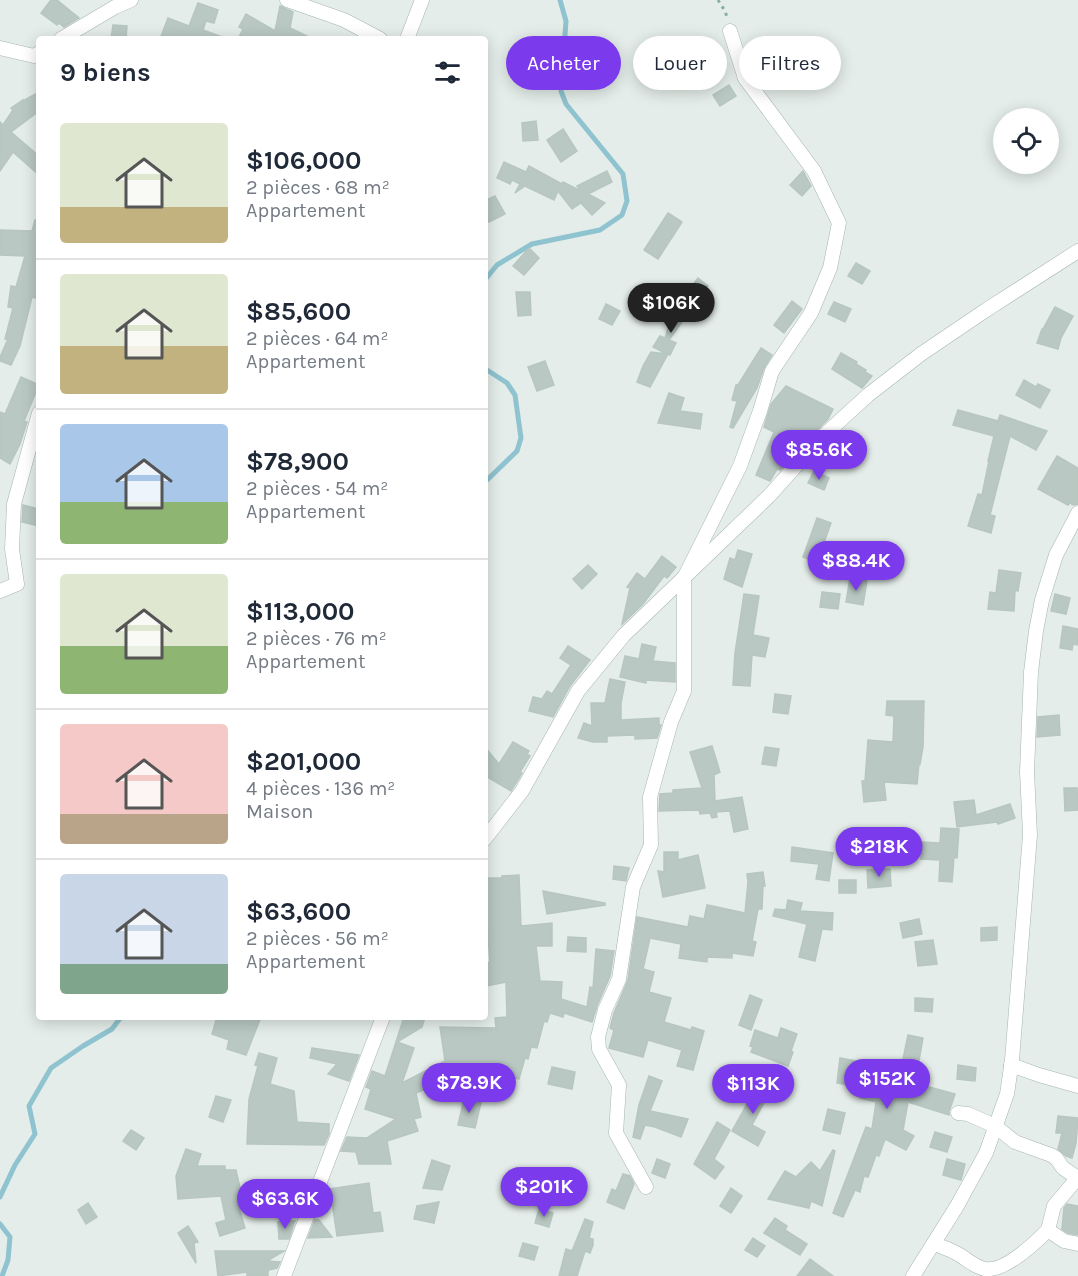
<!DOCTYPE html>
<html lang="fr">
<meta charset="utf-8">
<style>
body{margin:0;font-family:Karla,sans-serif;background:#f6f6f7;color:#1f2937;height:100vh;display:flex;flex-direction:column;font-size:22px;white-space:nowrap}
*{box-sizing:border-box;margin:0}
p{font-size:20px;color:#747a83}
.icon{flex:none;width:33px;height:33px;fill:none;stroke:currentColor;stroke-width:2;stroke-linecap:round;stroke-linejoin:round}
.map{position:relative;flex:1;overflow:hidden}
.sheet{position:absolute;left:36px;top:36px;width:452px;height:984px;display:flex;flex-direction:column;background:#fff;border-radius:6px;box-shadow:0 3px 15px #0003}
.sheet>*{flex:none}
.top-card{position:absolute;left:506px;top:36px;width:482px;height:54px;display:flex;gap:12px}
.tools{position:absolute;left:993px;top:108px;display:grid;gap:12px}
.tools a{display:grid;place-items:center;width:66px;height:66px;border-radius:50%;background:#fff;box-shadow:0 3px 15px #0003;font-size:30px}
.price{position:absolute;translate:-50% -51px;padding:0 14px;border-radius:21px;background:#7c3aed;color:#fff;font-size:20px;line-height:39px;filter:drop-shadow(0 2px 3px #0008)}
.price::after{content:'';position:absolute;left:50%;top:36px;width:18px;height:14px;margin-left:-9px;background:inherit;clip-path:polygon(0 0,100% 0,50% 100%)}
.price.current{background:#222;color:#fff}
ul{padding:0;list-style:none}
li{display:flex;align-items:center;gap:18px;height:150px;padding:0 24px}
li+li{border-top:2px solid #e0e1e3}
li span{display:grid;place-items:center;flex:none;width:168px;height:120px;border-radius:6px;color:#555}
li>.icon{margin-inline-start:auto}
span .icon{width:72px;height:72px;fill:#fffc;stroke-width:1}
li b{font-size:26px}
h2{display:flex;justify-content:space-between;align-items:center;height:72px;padding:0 24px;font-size:26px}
.tag{padding:0 21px;border-radius:27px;background:#fff;box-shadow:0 3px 15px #0003;font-size:21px;line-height:54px}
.tag.current{background:#7c3aed;color:#fff}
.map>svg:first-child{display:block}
</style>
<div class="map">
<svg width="1078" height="1276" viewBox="0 0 1078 1276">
<rect width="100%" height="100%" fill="#e4ede9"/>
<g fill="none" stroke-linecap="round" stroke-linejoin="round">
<g stroke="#8fc3cf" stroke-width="5">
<polyline points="484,281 497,265 532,244 600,230 622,215 627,201 623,174 566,104 561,91 566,21 560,0"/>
<polyline points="484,368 507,383 515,395 521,438 517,451 484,483"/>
<polyline points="0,1197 15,1165 35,1134 29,1106 51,1068 83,1046 112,1029 121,1017"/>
<polyline points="0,1224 10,1237 8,1260 2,1276"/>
</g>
</g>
<g fill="#b9c8c2" stroke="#b7c6c0" stroke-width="1.5">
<polygon points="51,0 57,0 79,18 64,27 59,23 57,25 41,13"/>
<polygon points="198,3 218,10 214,23 206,21 203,30 222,37 221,39 160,39 168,18 189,26"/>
<polygon points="280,6 293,12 290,28 313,39 238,39 243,29 239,27 246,14 275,31"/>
<polygon points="113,25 127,26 126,39 111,39"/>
<polygon points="729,85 736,96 720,106 713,95"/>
<polygon points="39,92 39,111 11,132 39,156 39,175 13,152 0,171 0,122 3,125 13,110 11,108 23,100 23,101"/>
<polygon points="536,121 538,140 523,141 522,123"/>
<polygon points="563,129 577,151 561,162 547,140"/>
<polygon points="504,162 526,172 529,166 562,184 563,182 581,191 577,186 607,171 612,182 588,194 605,203 592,215 581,203 572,209 558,191 554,200 525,186 515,193 520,184 512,180 510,184 497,178"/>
<polygon points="803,171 811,186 802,196 790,185"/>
<polygon points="495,196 505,214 489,222 484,214 484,201"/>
<polygon points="668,213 682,222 658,259 644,250"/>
<polygon points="35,220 39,221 39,299 32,297 20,346 11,365 0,361 0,357 8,339 5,339 13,308 8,307 11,286 16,287 25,256 0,255 0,230 32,231"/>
<polygon points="529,248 539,258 524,275 513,266"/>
<polygon points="856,263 870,271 862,284 848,276"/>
<polygon points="698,278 708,286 669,340 676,343 670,355 668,354 650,387 637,382 643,366 651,352 667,354 653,347 660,336 665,338 672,316 670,314"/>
<polygon points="516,292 530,292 531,315 518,316"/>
<polygon points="792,301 802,309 784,333 774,325"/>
<polygon points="834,302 851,309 845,322 828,314"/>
<polygon points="606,304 620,311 612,325 599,319"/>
<polygon points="1055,307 1073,316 1061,338 1058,349 1037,343 1042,329 1043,329"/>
<polygon points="761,348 772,355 764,368 757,388 733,428 730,427 737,401 732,400 736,385 738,385"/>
<polygon points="841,353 857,362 856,364 866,370 865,372 872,376 862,388 832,369"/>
<polygon points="545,361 554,385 537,391 528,367"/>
<polygon points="21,377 39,385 24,421 27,422 20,444 10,464 0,458 0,412 5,414"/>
<polygon points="1024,380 1036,387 1038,384 1050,390 1040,408 1016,395"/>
<polygon points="786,386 833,409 828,419 805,442 796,438 784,466 780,470 777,469 770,481 756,475 774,432 764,427 771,404"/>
<polygon points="669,393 684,398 680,411 702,414 700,429 658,423"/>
<polygon points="958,410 998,421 1000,415 1047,431 1036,450 1010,436 990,515 995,516 991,533 968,526 978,494 982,495 989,461 988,461 994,436 953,425"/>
<polygon points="1057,456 1078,468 1078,504 1073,505 1070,503 1068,505 1038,489"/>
<polygon points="814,471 829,478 824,490 808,483"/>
<polygon points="23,505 39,509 39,526 22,522"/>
<polygon points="817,518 831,523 817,562 803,557"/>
<polygon points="738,550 752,554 742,587 724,579 730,558 735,560"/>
<polygon points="662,556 676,567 667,578 664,576 643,604 622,624 630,588 627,587 637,573 645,579"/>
<polygon points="588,565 597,574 582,589 573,579"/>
<polygon points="999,570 1021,573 1018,591 1015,590 1014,611 988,609 990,592 996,593"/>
<polygon points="850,578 867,581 863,605 846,602"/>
<polygon points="822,592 840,594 838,609 820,607"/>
<polygon points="744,594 759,596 753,635 769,638 765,657 752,655 750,686 733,685 735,653"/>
<polygon points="1055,594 1070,598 1066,614 1051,611"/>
<polygon points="1063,626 1078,629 1078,645 1073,644 1072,650 1060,648"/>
<polygon points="642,644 656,647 653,661 675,663 675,682 646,680 646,683 620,677 625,656 639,659"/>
<polygon points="568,646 590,660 570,686 553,717 529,711 533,697 542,699 547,691 552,694 571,665 560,658"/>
<polygon points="610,679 625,682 621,703 621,720 659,718 659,725 661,725 657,738 635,739 635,735 607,736 607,742 593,742 578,738 584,723 592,726 591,703 605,703"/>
<polygon points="775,694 791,696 788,714 773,712"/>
<polygon points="887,701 924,701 923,747 920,764 919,763 917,784 884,782 886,800 864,802 862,781 865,781 868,740 893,742 894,716 886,715"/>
<polygon points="1059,715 1060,735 1037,737 1038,717"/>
<polygon points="513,742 529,751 527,754 530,756 520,772 522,773 511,791 484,775 484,746 499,764"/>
<polygon points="712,746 720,772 714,775 715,801 742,797 748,829 734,832 730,811 716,812 717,817 712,818 710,813 700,814 699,810 659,811 660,794 673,793 673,790 702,788 690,752"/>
<polygon points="765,747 779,749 776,766 762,764"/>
<polygon points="1064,788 1077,788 1078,810 1065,811"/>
<polygon points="974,800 976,815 1010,804 1015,818 998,824 997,822 957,827 954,802"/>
<polygon points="941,828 959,829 957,858 954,857 952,882 939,881 940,860 921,859 922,842 940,843"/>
<polygon points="792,847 833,853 829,881 816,879 819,864 791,861"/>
<polygon points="664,852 678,852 678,860 698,855 705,888 663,897 658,871 664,872"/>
<polygon points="614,866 629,868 626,881 613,879"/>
<polygon points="890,869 891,886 868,888 867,870"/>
<polygon points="763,872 765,886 763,886 762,909 758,909 752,941 756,942 753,956 732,953 732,958 707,957 707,962 679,958 681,944 650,938 643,969 654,972 649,992 671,998 664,1022 691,1030 692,1027 704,1031 693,1070 677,1066 682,1050 648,1040 643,1057 609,1048 614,1030 610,1028 614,1013 628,980 637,917 688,927 690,916 704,919 707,905 745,913 748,882 747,874"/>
<polygon points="519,875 521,926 552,923 552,946 536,946 540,981 562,982 561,999 587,1007 590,987 593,988 596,949 614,951 610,976 597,1006 592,1022 564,1013 563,1017 550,1013 547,1022 544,1021 537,1048 531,1047 528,1059 525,1058 519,1079 502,1074 456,1085 450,1085 450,1082 430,1087 416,1093 421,1117 414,1119 418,1131 387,1141 391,1164 359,1164 356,1152 341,1151 347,1137 367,1138 396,1119 365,1109 371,1089 366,1087 372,1071 385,1076 404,1017 425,1017 422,1027 397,1042 414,1048 402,1083 445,1061 440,1027 496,1028 495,1018 507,1017 506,982 486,986 484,964 490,962 487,922 484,923 484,878 502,878 502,876"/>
<rect x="839" y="880" width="17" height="13"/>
<polygon points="543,891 605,903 605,905 547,914"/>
<polygon points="788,900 802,903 800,911 833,913 832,930 822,929 815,961 799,957 807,924 773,916 775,909 786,910"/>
<polygon points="919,919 922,934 903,938 900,923"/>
<polygon points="997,927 997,940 981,941 981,928"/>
<polygon points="568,937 586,938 586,952 567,951"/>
<polygon points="933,940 937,964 918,966 915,942"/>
<polygon points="750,995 762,1000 751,1030 739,1025"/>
<polygon points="915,998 933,999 932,1012 915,1011"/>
<polygon points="217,1017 261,1017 246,1055 227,1049 229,1040 212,1034"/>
<polygon points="781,1028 797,1034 791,1051 793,1052 788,1066 751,1052 753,1047 750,1046 755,1030 778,1038"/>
<polygon points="908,1035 923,1038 918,1066 926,1067 922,1085 955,1094 949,1112 949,1115 908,1102 903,1130 914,1136 906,1150 885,1139 879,1156 876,1155 868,1177 864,1176 860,1192 855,1190 843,1217 833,1213 866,1127 872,1129 876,1102 860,1098 863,1088 837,1083 840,1058 856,1061 855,1064 895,1075 898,1063 902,1064"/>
<polygon points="312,1048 359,1055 349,1081 328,1074 337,1064 310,1058"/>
<polygon points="259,1053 277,1058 270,1084 294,1091 297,1122 329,1124 329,1134 324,1145 247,1144 249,1099 258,1066 255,1065"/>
<polygon points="958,1065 976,1068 975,1081 957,1079"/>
<polygon points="552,1067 575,1072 572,1089 548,1084"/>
<polygon points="649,1076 662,1081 650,1111 688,1119 681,1137 655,1127 645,1125 640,1139 633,1137 639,1105"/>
<polygon points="761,1079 773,1086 752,1125 765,1132 758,1146 732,1131"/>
<polygon points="216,1096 231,1100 223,1122 209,1117"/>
<polygon points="464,1099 481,1103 475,1128 458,1125"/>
<polygon points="828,1109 845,1113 840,1134 823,1130"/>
<polygon points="1058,1116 1078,1118 1076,1143 1072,1158 1066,1156 1058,1149 1062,1133 1056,1133"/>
<polygon points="717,1122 730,1130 714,1159 724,1167 715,1179 694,1164"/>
<polygon points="131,1130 144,1138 136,1150 123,1141"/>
<polygon points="935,1132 952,1137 947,1152 930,1147"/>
<polygon points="186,1149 201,1154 197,1166 225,1166 225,1170 236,1170 243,1201 237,1201 245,1228 220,1236 216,1223 226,1220 221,1196 178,1199 176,1176"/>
<polygon points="833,1150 835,1151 822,1206 811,1201 809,1208 768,1199 785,1171 796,1177 811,1162 820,1171"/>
<polygon points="657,1159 670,1164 665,1178 652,1173"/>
<polygon points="947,1159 965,1164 961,1180 943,1175"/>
<polygon points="432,1160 450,1166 442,1190 423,1188"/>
<polygon points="623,1174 630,1176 634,1184 624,1209 607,1202 612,1189 616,1191"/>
<polygon points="557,1177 576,1185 568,1202 549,1194"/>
<polygon points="369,1183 373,1213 380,1212 383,1231 337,1236 330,1189"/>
<polygon points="731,1188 742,1196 731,1213 720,1206"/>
<polygon points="439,1202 434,1223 414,1219 417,1206"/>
<polygon points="88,1203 97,1217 86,1224 78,1210"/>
<polygon points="1067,1204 1078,1206 1078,1235 1068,1233 1062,1229 1064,1208"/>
<polygon points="539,1209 553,1213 549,1227 535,1223"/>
<polygon points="775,1218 787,1226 785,1230 807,1244 800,1255 764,1233"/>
<polygon points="585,1219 593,1222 589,1238 593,1239 593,1245 590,1253 585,1251 577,1276 559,1276 566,1249 572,1251"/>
<polygon points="315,1220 319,1220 332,1237 308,1238"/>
<polygon points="295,1221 289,1239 279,1239 278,1222"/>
<polygon points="188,1226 198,1242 194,1243 196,1263 178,1233"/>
<polygon points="753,1238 765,1246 757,1257 745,1250"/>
<polygon points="523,1243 538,1247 534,1260 519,1256"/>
<polygon points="215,1251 284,1251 267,1261 280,1262 277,1268 268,1270 268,1276 247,1276 247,1272 218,1276"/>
<polygon points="810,1259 833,1276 797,1276"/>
</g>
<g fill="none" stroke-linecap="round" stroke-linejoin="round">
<g stroke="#a7b5b0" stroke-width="15">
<g id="street">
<polyline points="287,0 344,20 380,39"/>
<polyline points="61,39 115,7 131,0"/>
<polyline points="407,39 422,0"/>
<polyline points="0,48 34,56 39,53"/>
<polyline points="0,591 17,584 12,549 14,504 39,413"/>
<polyline points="484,840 522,791 578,691 624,635 769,496 820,439 868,395 921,354 986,310 1078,251"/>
<polyline points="1011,1065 1039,1075 1078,1086"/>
<polyline points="958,1113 968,1114 995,1126 1015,1142 1051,1155 1056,1158 1063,1168 1076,1177 1075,1181 1054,1206 1048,1230"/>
<polyline points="646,1187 616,1133 619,1085 599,1049 598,1037 605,1010 619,979 633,887 651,845 650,797 671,722 684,691 684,578 740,466 760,411 772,371 811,313 830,268 839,223 814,171 745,78 730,31"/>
<path d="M 934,1243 C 941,1247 949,1249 956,1253 C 966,1258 974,1267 985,1269 C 1005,1272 1035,1243 1048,1230 L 1064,1241 L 1078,1244"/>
<polyline points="284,1276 383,1017"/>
<polyline points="913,1276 957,1206 986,1153 1007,1094 1012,1060 1030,835 1027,772 1031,672 1036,631 1042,600 1056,555 1078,513"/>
</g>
</g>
<polyline stroke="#86afa3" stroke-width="3" stroke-dasharray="3 4.5" stroke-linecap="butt" points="718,0 725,11 727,17"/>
<use href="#street" stroke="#fff" stroke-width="14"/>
</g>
</svg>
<div class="tools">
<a><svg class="icon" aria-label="locate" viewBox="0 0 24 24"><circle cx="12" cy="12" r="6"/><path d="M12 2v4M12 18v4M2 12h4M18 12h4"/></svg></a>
</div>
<b class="price current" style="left:671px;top:334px">$106K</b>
<b class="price" style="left:819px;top:481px">$85.6K</b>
<b class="price" style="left:856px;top:592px">$88.4K</b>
<b class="price" style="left:879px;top:878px">$218K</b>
<b class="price" style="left:887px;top:1110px">$152K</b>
<b class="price" style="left:469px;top:1114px">$78.9K</b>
<b class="price" style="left:753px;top:1115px">$113K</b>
<b class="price" style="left:544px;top:1218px">$201K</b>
<b class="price" style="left:285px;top:1230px">$63.6K</b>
<div class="top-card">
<a class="tag current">Acheter</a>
<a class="tag">Louer</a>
<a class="tag">Filtres</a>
</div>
<section class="sheet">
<h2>9 biens<svg class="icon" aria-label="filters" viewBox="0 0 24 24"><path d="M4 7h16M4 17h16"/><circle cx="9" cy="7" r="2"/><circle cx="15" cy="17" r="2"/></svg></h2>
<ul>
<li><span style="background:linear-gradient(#dfe7d0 70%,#c2b280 0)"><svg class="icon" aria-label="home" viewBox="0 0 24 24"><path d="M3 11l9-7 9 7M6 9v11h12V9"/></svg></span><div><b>$106,000</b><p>2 pièces · 68 m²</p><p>Appartement</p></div></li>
<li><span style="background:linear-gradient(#dfe7d0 60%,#c2b280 0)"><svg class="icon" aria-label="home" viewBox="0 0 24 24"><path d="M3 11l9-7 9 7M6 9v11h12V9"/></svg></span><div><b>$85,600</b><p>2 pièces · 64 m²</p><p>Appartement</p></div></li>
<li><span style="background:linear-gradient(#a9c7e8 65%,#8fb573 0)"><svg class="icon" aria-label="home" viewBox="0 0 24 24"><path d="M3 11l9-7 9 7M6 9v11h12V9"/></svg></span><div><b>$78,900</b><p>2 pièces · 54 m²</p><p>Appartement</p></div></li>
<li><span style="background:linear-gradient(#dfe7d0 60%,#8fb573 0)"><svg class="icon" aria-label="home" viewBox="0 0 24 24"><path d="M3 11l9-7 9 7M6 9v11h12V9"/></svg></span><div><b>$113,000</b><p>2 pièces · 76 m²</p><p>Appartement</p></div></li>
<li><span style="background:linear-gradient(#f6c9c9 75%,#b9a48a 0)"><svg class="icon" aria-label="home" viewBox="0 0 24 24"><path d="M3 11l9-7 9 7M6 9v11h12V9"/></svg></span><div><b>$201,000</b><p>4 pièces · 136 m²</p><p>Maison</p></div></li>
<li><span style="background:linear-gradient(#c9d6e8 75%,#7fa58c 0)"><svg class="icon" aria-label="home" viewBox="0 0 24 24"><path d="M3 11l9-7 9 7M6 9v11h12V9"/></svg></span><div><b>$63,600</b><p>2 pièces · 56 m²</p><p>Appartement</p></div></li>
</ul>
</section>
</div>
